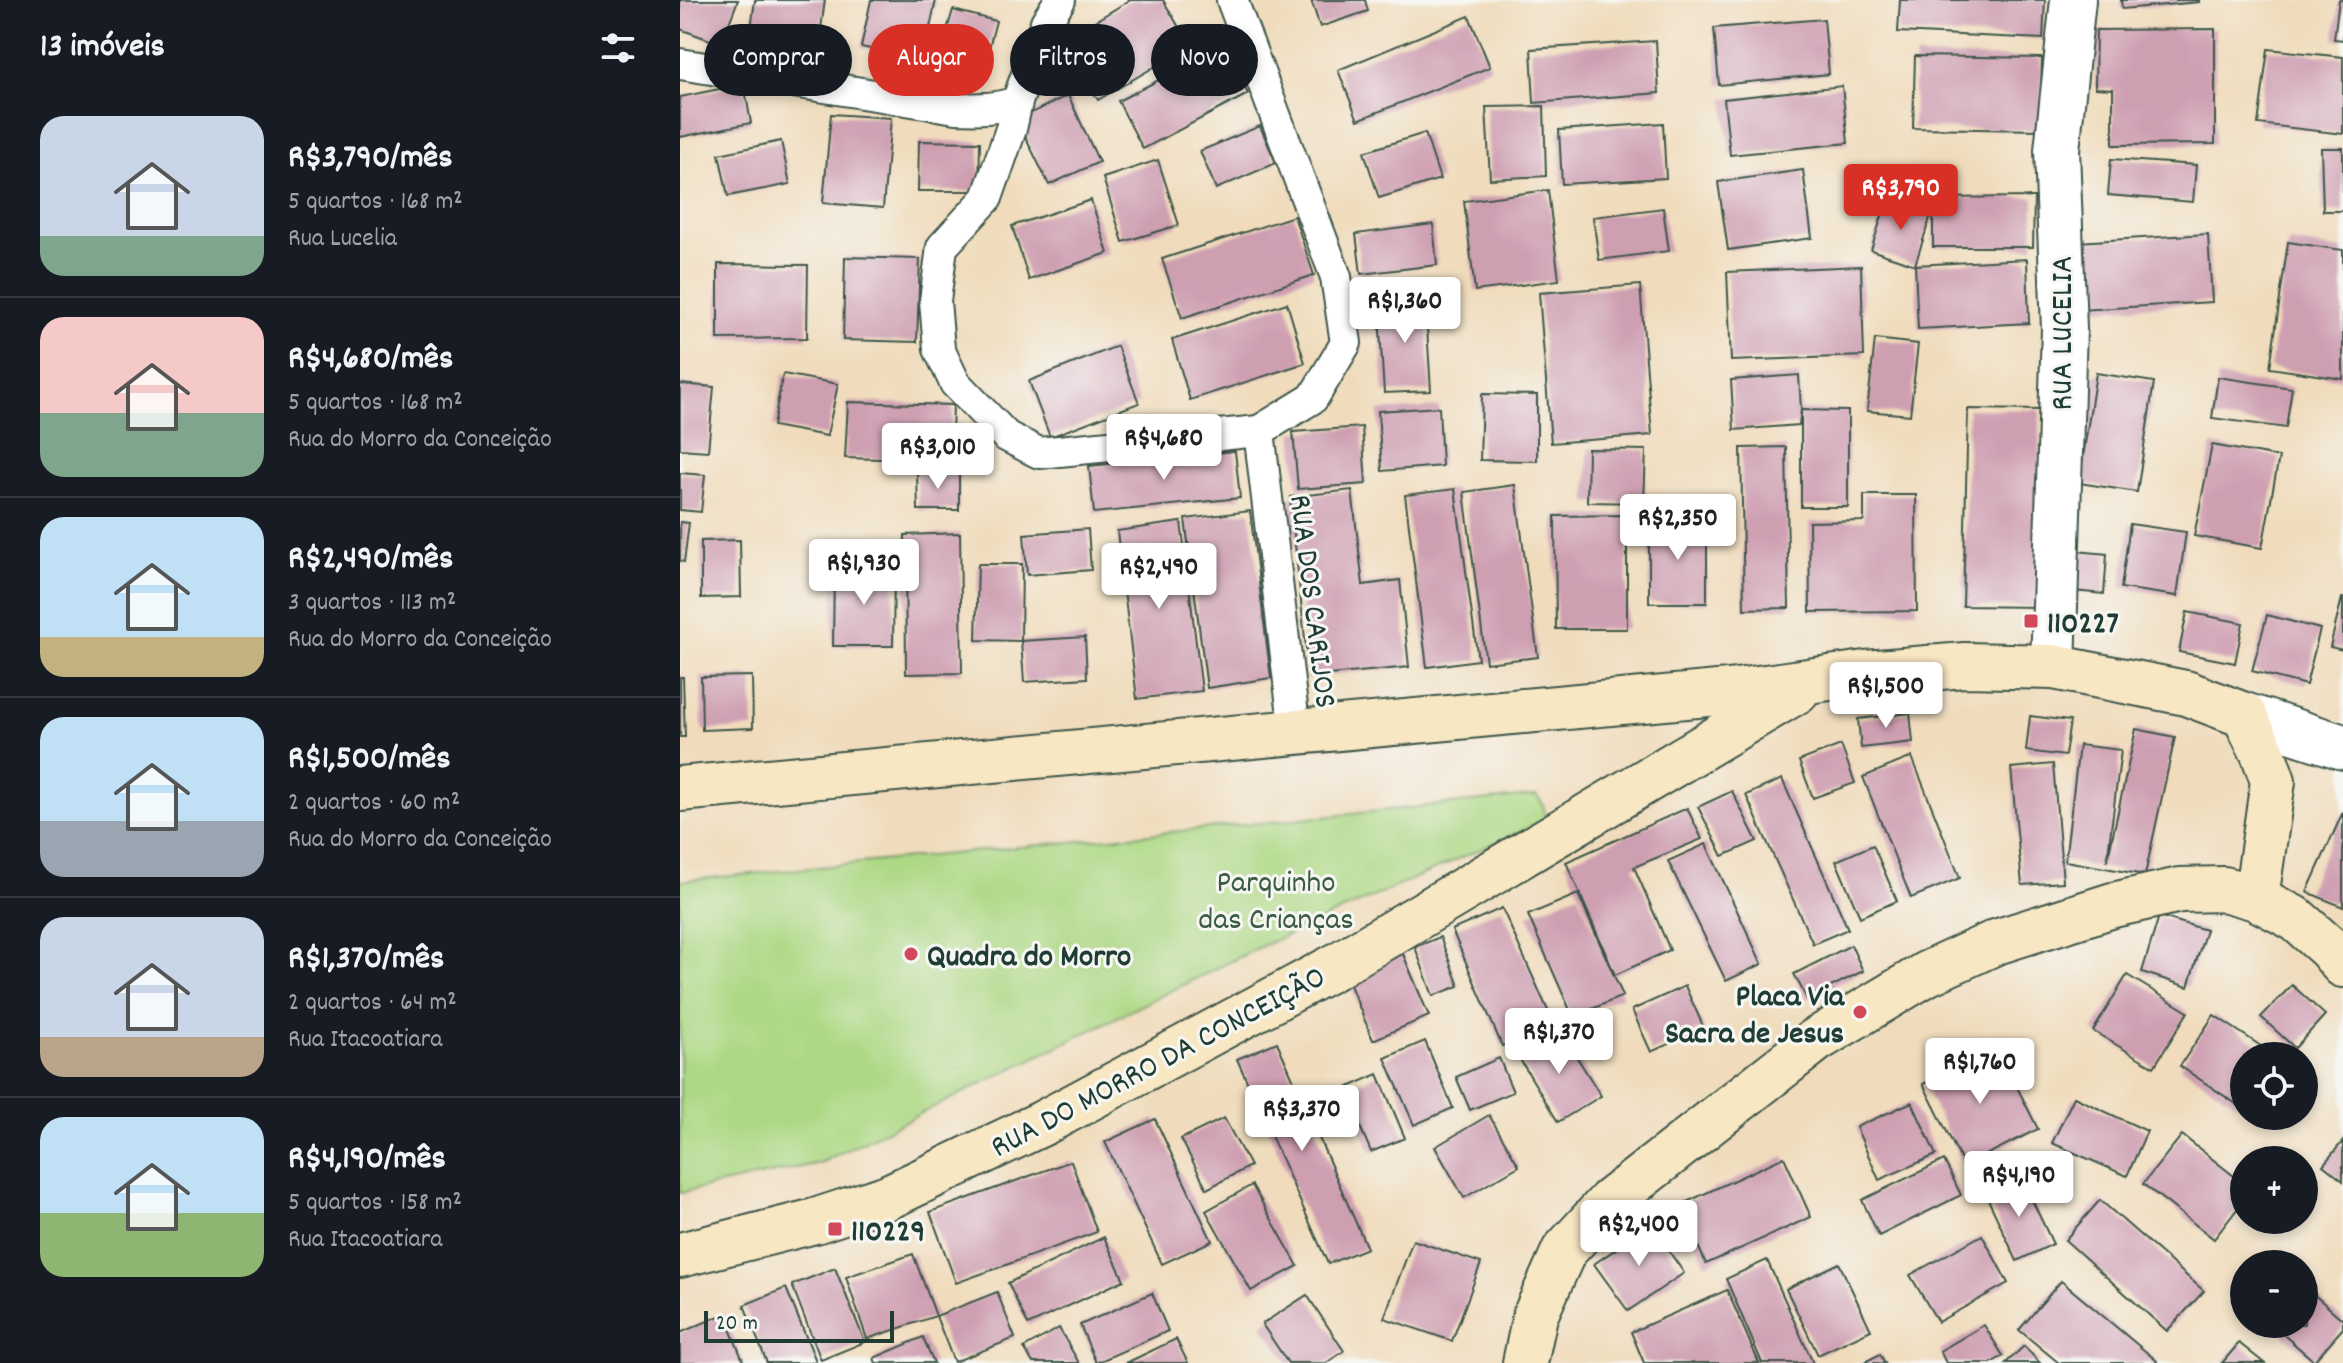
<!DOCTYPE html>
<html lang="pt">
<meta charset="utf-8">
<style>
body{margin:0;font-family:Dekko,sans-serif;background:#242831;color:#f1f3f6;height:100vh;display:flex;flex-direction:column;font-size:30px;white-space:nowrap}
*{box-sizing:border-box;margin:0}
p{font-size:26px;color:#9ea1a6}
.icon{flex:none;width:44px;height:44px;fill:none;stroke:currentColor;stroke-width:2;stroke-linecap:round;stroke-linejoin:round}
.map{position:relative;flex:1;overflow:hidden}
.drawer{display:flex;flex-direction:column;background:#171b24;width:680px}
.drawer>*{flex:none}
.guide{position:absolute;left:24px;top:24px;width:760px;height:72px;display:flex;gap:16px}
.fabs{position:absolute;left:1550px;top:1042px;display:grid;gap:16px}
.fabs a{display:grid;place-items:center;width:88px;height:88px;border-radius:50%;background:#171b24;box-shadow:0 4px 12px #0003;font-size:40px}
.scale{position:absolute;left:24px;bottom:20px;width:190px;box-sizing:border-box;padding-left:8px;border:4px solid #1f3d34;border-top:0;font-size:22px;line-height:28px;white-space:nowrap;color:#1f3d34;-webkit-text-stroke:6px #f6f6f2;paint-order:stroke}
.price{position:absolute;translate:-50% -68px;padding:0 18px;border-radius:8px;background:#fff;color:#222;font-size:26px;line-height:52px;filter:drop-shadow(0 2px 4px #0008)}
.price::after{content:'';position:absolute;left:50%;top:48px;width:24px;height:18px;margin-left:-12px;background:inherit;clip-path:polygon(0 0,100% 0,50% 100%)}
.price.selected{background:#d93025;color:#fff}
ul{padding:0;list-style:none}
li{display:flex;align-items:center;gap:24px;height:200px;padding:0 40px}
li+li{border-top:2px solid #363941}
li span{display:grid;place-items:center;flex:none;width:224px;height:160px;border-radius:24px;color:#555}
li>.icon{margin-inline-start:auto}
span .icon{width:96px;height:96px;fill:#fffc;stroke-width:1}
li b{font-size:34px}
h2{display:flex;justify-content:space-between;align-items:center;height:96px;padding:0 40px;font-size:34px}
.chip{padding:0 28px;border-radius:36px;background:#171b24;box-shadow:0 4px 12px #0003;font-size:28px;line-height:72px}
.chip.selected{background:#d93025;color:#fff}
main{display:flex;flex:1;min-height:0}
.map>svg:first-child{display:block}
</style>
<main>
<section class="drawer">
<h2>13 imóveis<svg class="icon" aria-label="filters" viewBox="0 0 24 24"><path d="M4 7h16M4 17h16"/><circle cx="9" cy="7" r="2"/><circle cx="15" cy="17" r="2"/></svg></h2>
<ul>
<li><span style="background:linear-gradient(#c9d6e8 75%,#7fa58c 0)"><svg class="icon" aria-label="home" viewBox="0 0 24 24"><path d="M3 11l9-7 9 7M6 9v11h12V9"/></svg></span><div><b>R$3,790/mês</b><p>5 quartos · 168 m²</p><p>Rua Lucelia</p></div></li>
<li><span style="background:linear-gradient(#f6c9c9 60%,#7fa58c 0)"><svg class="icon" aria-label="home" viewBox="0 0 24 24"><path d="M3 11l9-7 9 7M6 9v11h12V9"/></svg></span><div><b>R$4,680/mês</b><p>5 quartos · 168 m²</p><p>Rua do Morro da Conceição</p></div></li>
<li><span style="background:linear-gradient(#bfe0f5 75%,#c2b280 0)"><svg class="icon" aria-label="home" viewBox="0 0 24 24"><path d="M3 11l9-7 9 7M6 9v11h12V9"/></svg></span><div><b>R$2,490/mês</b><p>3 quartos · 113 m²</p><p>Rua do Morro da Conceição</p></div></li>
<li><span style="background:linear-gradient(#bfe0f5 65%,#9aa5b1 0)"><svg class="icon" aria-label="home" viewBox="0 0 24 24"><path d="M3 11l9-7 9 7M6 9v11h12V9"/></svg></span><div><b>R$1,500/mês</b><p>2 quartos · 60 m²</p><p>Rua do Morro da Conceição</p></div></li>
<li><span style="background:linear-gradient(#c9d6e8 75%,#b9a48a 0)"><svg class="icon" aria-label="home" viewBox="0 0 24 24"><path d="M3 11l9-7 9 7M6 9v11h12V9"/></svg></span><div><b>R$1,370/mês</b><p>2 quartos · 64 m²</p><p>Rua Itacoatiara</p></div></li>
<li><span style="background:linear-gradient(#bfe0f5 60%,#8fb573 0)"><svg class="icon" aria-label="home" viewBox="0 0 24 24"><path d="M3 11l9-7 9 7M6 9v11h12V9"/></svg></span><div><b>R$4,190/mês</b><p>5 quartos · 158 m²</p><p>Rua Itacoatiara</p></div></li>
</ul>
</section>
<div class="map">
<svg width="1663" height="1363" viewBox="0 0 1663 1363">
<rect width="100%" height="100%" fill="#f6f6f2"/>
<filter id="ink" filterUnits="userSpaceOnUse"><feTurbulence type="fractalNoise" baseFrequency=".0125" numOctaves="2"/><feDisplacementMap in="SourceGraphic" scale="16" xChannelSelector="R" yChannelSelector="G"/><feConvolveMatrix kernelMatrix="1 2 1 2 8 2 1 2 1" color-interpolation-filters="sRGB"/></filter>
<filter id="wash" filterUnits="userSpaceOnUse"><feTurbulence type="fractalNoise" baseFrequency=".006" numOctaves="4" result="noise"/><feDisplacementMap in="SourceGraphic" scale="32" xChannelSelector="R" yChannelSelector="G"/><feGaussianBlur stdDeviation="1.8" result="paint"/><feColorMatrix in="noise" values="0 0 0 0 0 0 0 0 0 0 0 0 0 0 0 0 0 1.4 0 .05"/><feComposite in="paint" operator="in"/></filter>
<g filter="url(#wash)">
<rect width="100%" height="100%" fill="#f0dcbc"/>
<path fill="#add884" stroke="#668a5c" stroke-width="2" d="M 850,796 L 857,796 C 864,804 866,811 864,821 L 580,947 L 140,1163 L 0,1193 L 0,881 Z"/>
<g id="blocks">
<g fill="#ce9eb1">
<polygon points="0,0 58,0 41,44 0,29"/>
<polygon points="75,0 145,0 137,58 68,50"/>
<polygon points="191,0 256,0 243,60 181,47"/>
<polygon points="450,0 483,0 510,46 418,100 382,41"/>
<polygon points="631,0 685,0 688,11 640,27"/>
<polygon points="1220,0 1365,0 1363,39 1218,32"/>
<polygon points="1441,0 1519,0 1519,2 1442,9"/>
<polygon points="1659,0 1663,0 1663,40 1654,39"/>
<polygon points="273,10 316,21 307,55 263,43"/>
<polygon points="789,16 810,67 678,120 658,70"/>
<polygon points="1144,19 1149,74 1039,85 1034,28"/>
<polygon points="1535,29 1535,144 1433,145 1433,89 1415,88 1416,30"/>
<polygon points="976,41 979,93 854,103 851,49"/>
<polygon points="543,47 568,94 463,149 438,101"/>
<polygon points="1588,49 1663,57 1663,134 1578,124"/>
<polygon points="1235,56 1362,58 1360,130 1233,128"/>
<polygon points="64,84 71,123 0,137 0,97"/>
<polygon points="1162,86 1168,143 1050,155 1044,99"/>
<polygon points="388,95 419,162 369,185 337,120"/>
<polygon points="864,106 866,176 810,179 806,107"/>
<polygon points="151,114 211,118 203,208 143,203"/>
<polygon points="983,123 986,178 882,184 879,130"/>
<polygon points="580,126 596,163 536,189 520,151"/>
<polygon points="745,133 760,179 699,198 684,152"/>
<polygon points="101,141 110,184 48,196 39,154"/>
<polygon points="239,141 300,142 299,191 238,191"/>
<polygon points="1641,148 1663,148 1663,211 1643,211"/>
<polygon points="1431,159 1516,165 1513,202 1428,195"/>
<polygon points="478,160 499,225 443,242 423,178"/>
<polygon points="1123,170 1132,238 1048,250 1038,182"/>
<polygon points="868,190 879,280 795,291 784,201"/>
<polygon points="1354,197 1353,247 1253,247 1253,198"/>
<polygon points="411,200 428,253 349,280 332,226"/>
<polygon points="1207,200 1251,215 1235,265 1191,250"/>
<polygon points="983,208 989,251 919,260 913,217"/>
<polygon points="614,216 634,275 502,318 482,259"/>
<polygon points="753,224 757,265 681,274 676,234"/>
<polygon points="1528,234 1532,302 1400,310 1397,242"/>
<polygon points="1608,242 1663,250 1663,379 1590,368"/>
<polygon points="165,257 240,259 237,342 163,340"/>
<polygon points="1347,259 1349,323 1238,329 1235,265"/>
<polygon points="38,264 128,265 127,338 38,339"/>
<polygon points="1181,266 1184,356 1051,361 1047,272"/>
<polygon points="960,285 972,435 871,443 859,293"/>
<polygon points="745,296 751,391 704,393 698,299"/>
<polygon points="607,303 625,363 510,400 492,340"/>
<polygon points="1195,339 1238,344 1230,415 1187,411"/>
<polygon points="437,346 459,403 370,437 349,381"/>
<polygon points="1416,373 1474,382 1457,492 1399,483"/>
<polygon points="103,374 158,384 147,436 93,426"/>
<polygon points="1119,375 1121,410 1119,425 1054,430 1051,380"/>
<polygon points="1538,377 1612,388 1606,428 1532,418"/>
<polygon points="0,384 34,387 28,451 0,449"/>
<polygon points="802,394 857,395 857,461 800,460"/>
<polygon points="168,402 273,405 271,461 165,458"/>
<polygon points="759,407 762,466 702,471 698,411"/>
<polygon points="1288,409 1360,410 1356,607 1283,606"/>
<polygon points="1121,410 1168,411 1168,507 1121,507"/>
<polygon points="682,427 686,484 618,489 613,432"/>
<polygon points="1532,445 1599,457 1582,548 1514,536"/>
<polygon points="1106,447 1109,608 1064,609 1061,448"/>
<polygon points="908,449 966,450 964,503 907,502"/>
<polygon points="555,451 560,498 414,513 409,466"/>
<polygon points="279,472 279,510 238,510 237,474"/>
<polygon points="0,473 25,475 21,512 0,510"/>
<polygon points="835,485 858,657 806,663 784,492"/>
<polygon points="775,489 798,660 747,667 725,495"/>
<polygon points="672,490 683,585 720,580 729,667 629,677 610,497"/>
<polygon points="1184,495 1236,495 1237,611 1130,612 1129,522 1184,521"/>
<polygon points="570,511 591,678 527,688 505,519"/>
<polygon points="947,515 947,629 876,629 875,516"/>
<rect x="969" y="520" width="58" height="83"/>
<polygon points="0,522 9,523 4,562 0,561"/>
<polygon points="501,522 522,691 457,699 437,531"/>
<polygon points="1450,524 1506,532 1497,596 1441,588"/>
<polygon points="408,529 411,570 347,575 344,534"/>
<polygon points="280,533 282,673 226,674 225,535"/>
<polygon points="60,540 61,597 21,598 21,541"/>
<polygon points="1396,551 1427,554 1424,594 1393,591"/>
<polygon points="298,564 342,564 341,641 296,640"/>
<polygon points="154,568 214,568 213,646 153,646"/>
<polygon points="1662,598 1663,598 1663,650 1650,647"/>
<polygon points="1507,612 1563,623 1555,663 1499,652"/>
<polygon points="1587,615 1640,629 1626,685 1572,671"/>
<polygon points="405,637 407,678 344,682 341,641"/>
<polygon points="72,676 73,728 22,730 21,677"/>
<polygon points="0,677 3,677 5,737 0,737"/>
<polygon points="1230,713 1233,742 1181,748 1178,719"/>
<polygon points="1350,716 1390,721 1385,756 1346,751"/>
<polygon points="1456,729 1495,737 1465,875 1385,861 1399,745 1441,750 1427,862"/>
<polygon points="1161,745 1175,783 1133,798 1119,761"/>
<polygon points="1232,757 1280,878 1231,898 1183,777"/>
<polygon points="1373,764 1383,882 1342,885 1331,768"/>
<polygon points="1102,779 1168,929 1133,944 1066,795"/>
<polygon points="1052,791 1077,841 1043,856 1018,807"/>
<polygon points="1007,808 1022,839 954,867 990,950 935,975 886,862"/>
<polygon points="1663,812 1663,907 1627,892"/>
<polygon points="1026,844 1082,964 1046,981 988,861"/>
<polygon points="1193,845 1217,901 1180,917 1156,861"/>
<polygon points="898,894 943,996 893,1017 848,915"/>
<polygon points="822,908 874,1024 822,1046 772,930"/>
<polygon points="1479,916 1526,930 1508,987 1462,972"/>
<polygon points="760,937 779,986 753,996 735,947"/>
<polygon points="1171,945 1183,971 1127,999 1114,974"/>
<polygon points="723,954 749,1016 693,1040 667,978"/>
<polygon points="1447,975 1508,1012 1474,1067 1413,1031"/>
<polygon points="1612,985 1645,1015 1615,1048 1581,1017"/>
<polygon points="1005,986 1024,1028 971,1052 952,1010"/>
<polygon points="1534,1015 1596,1056 1564,1056 1564,1109 1500,1066"/>
<polygon points="880,1030 921,1096 878,1122 838,1056"/>
<polygon points="745,1041 773,1108 734,1125 705,1058"/>
<polygon points="597,1042 687,1248 648,1264 557,1059"/>
<polygon points="1317,1047 1358,1129 1284,1166 1243,1084"/>
<polygon points="819,1058 833,1092 790,1110 776,1077"/>
<polygon points="698,1074 725,1138 691,1152 664,1089"/>
<polygon points="1394,1097 1467,1131 1447,1176 1372,1143"/>
<polygon points="1232,1102 1256,1155 1199,1180 1176,1127"/>
<polygon points="809,1115 839,1166 784,1198 755,1147"/>
<polygon points="544,1118 570,1166 527,1189 501,1139"/>
<polygon points="475,1119 532,1241 482,1264 425,1142"/>
<polygon points="1502,1135 1564,1184 1564,1200 1534,1239 1463,1184"/>
<polygon points="1663,1141 1663,1181 1643,1165"/>
<polygon points="1104,1157 1131,1217 1026,1264 1000,1205"/>
<polygon points="1264,1160 1281,1195 1199,1236 1182,1200"/>
<polygon points="391,1161 417,1232 276,1283 250,1212"/>
<polygon points="1341,1177 1373,1244 1337,1261 1306,1195"/>
<polygon points="572,1185 618,1266 571,1291 526,1211"/>
<polygon points="1420,1200 1524,1291 1487,1331 1385,1240"/>
<polygon points="971,1225 1004,1273 948,1311 914,1264"/>
<polygon points="1302,1235 1328,1283 1258,1322 1230,1275"/>
<polygon points="424,1237 444,1280 348,1325 328,1283"/>
<polygon points="733,1240 801,1263 772,1341 704,1318"/>
<polygon points="233,1254 256,1316 187,1339 166,1277"/>
<polygon points="1087,1260 1133,1363 1082,1363 1046,1279"/>
<polygon points="1159,1263 1191,1330 1138,1355 1106,1289"/>
<polygon points="155,1268 185,1342 141,1360 112,1285"/>
<polygon points="1381,1281 1477,1361 1476,1363 1379,1363 1339,1330"/>
<polygon points="1624,1286 1663,1320 1663,1328 1634,1361 1591,1324 1624,1324"/>
<polygon points="106,1288 136,1361 131,1363 87,1363 64,1305"/>
<polygon points="1047,1290 1079,1363 964,1363 951,1332"/>
<polygon points="317,1292 335,1338 274,1362 256,1316"/>
<polygon points="472,1293 488,1331 416,1363 400,1325"/>
<polygon points="627,1295 664,1351 646,1363 608,1363 582,1324"/>
<polygon points="44,1314 64,1363 0,1363 0,1333"/>
<polygon points="1304,1325 1323,1356 1311,1363 1266,1363 1260,1351"/>
<polygon points="379,1328 399,1363 353,1363 344,1348"/>
<polygon points="243,1337 254,1363 196,1363 194,1358"/>
<polygon points="496,1339 508,1363 446,1363"/>
<polygon points="1559,1343 1584,1363 1542,1363"/>
<polygon points="1344,1346 1360,1363 1326,1363"/>
<polygon points="1200,1354 1205,1363 1183,1363"/>
</g>
</g>
</g>
<g filter="url(#ink)">
<use href="#blocks" fill-opacity="0" stroke="#3e5548" stroke-width="2"/>
<g fill="none" stroke-linecap="round" stroke-linejoin="round">
<g stroke="#3e5548" stroke-width="34">
<g id="lane">
<polyline points="552,0 656,277 666,343 633,398 579,431 615,732"/>
<path d="M 0,64 L 276,108 C 297,109 317,109 337,102 L 366,22 L 380,0"/>
<polyline points="337,102 331,129 307,198 262,247 255,301 259,349 275,383 326,436 359,453 579,431"/>
</g>
</g>
<g stroke="#3e5548" stroke-width="48">
<g id="street">
<polyline points="1373,667 1384,329 1377,150 1393,0"/>
<polyline points="1564,715 1663,747"/>
</g>
</g>
<g stroke="#3e5548" stroke-width="48">
<g id="secondary">
<polyline points="0,789 1049,692 1185,673 1285,665 1373,667 1506,693 1564,715 1583,753 1593,781 1576,898"/>
<polyline points="0,1255 135,1221 208,1197 363,1123 656,966 1117,691"/>
<polyline points="845,1363 855,1316 884,1251 930,1201 1136,1040 1246,974 1316,942 1433,905 1500,890 1544,889 1576,898 1616,919 1649,948 1663,965"/>
</g>
</g>
<use href="#lane" stroke="#fff" stroke-width="30"/>
<use href="#street" stroke="#fff" stroke-width="44"/>
<use href="#secondary" stroke="#f8e7c3" stroke-width="44"/>
</g>
</g>
<g fill="#d1495b" stroke="#f6f6f2" stroke-width="3">
<rect x="1343" y="613" width="16" height="16" rx="4"/>
<circle cx="231" cy="954" r="8"/>
<circle cx="1180" cy="1012" r="8"/>
<rect x="147" y="1221" width="16" height="16" rx="4"/>
</g>
<g text-anchor="middle" stroke-width="6" stroke-linejoin="round" paint-order="stroke">
<g font-size="32" fill="#1f3d34" stroke="#f6f6f2">
<text transform="translate(1380 333) rotate(-90)" y="11">RUA LUCELIA</text>
<text transform="translate(635 601) rotate(83)" y="11">RUA DOS CARIJOS</text>
<text transform="translate(477 1060) rotate(-28)" y="11">RUA DO MORRO DA CONCEIÇÃO</text>
</g>
<g font-size="32" font-weight="bold" fill="#1f3d34" stroke="#f6f6f2" text-anchor="start">
<text x="1367" y="632">110227</text>
<text x="247" y="965">Quadra do Morro</text>
<text x="1164" y="1005" text-anchor="end">Placa Via<tspan x="1164" dy="37">Sacra de Jesus</tspan></text>
<text x="171" y="1240">110229</text>
</g>
<g font-size="32" fill="#3b5c44" stroke="#f6f6f2">
<text x="596" y="891">Parquinho<tspan x="596" dy="37">das Crianças</tspan></text>
</g>
</g>
</svg>
<div class="fabs">
<a><svg class="icon" aria-label="locate" viewBox="0 0 24 24"><circle cx="12" cy="12" r="6"/><path d="M12 2v4M12 18v4M2 12h4M18 12h4"/></svg></a>
<a>+</a>
<a>−</a>
</div>
<div class="scale">20 m</div>
<b class="price selected" style="left:1221px;top:232px">R$3,790</b>
<b class="price" style="left:725px;top:345px">R$1,360</b>
<b class="price" style="left:484px;top:482px">R$4,680</b>
<b class="price" style="left:258px;top:491px">R$3,010</b>
<b class="price" style="left:998px;top:562px">R$2,350</b>
<b class="price" style="left:184px;top:607px">R$1,930</b>
<b class="price" style="left:479px;top:611px">R$2,490</b>
<b class="price" style="left:1206px;top:730px">R$1,500</b>
<b class="price" style="left:879px;top:1076px">R$1,370</b>
<b class="price" style="left:1300px;top:1106px">R$1,760</b>
<b class="price" style="left:622px;top:1153px">R$3,370</b>
<b class="price" style="left:1339px;top:1219px">R$4,190</b>
<b class="price" style="left:959px;top:1268px">R$2,400</b>
<div class="guide">
<a class="chip">Comprar</a>
<a class="chip selected">Alugar</a>
<a class="chip">Filtros</a>
<a class="chip">Novo</a>
</div>
</div>
</main>
